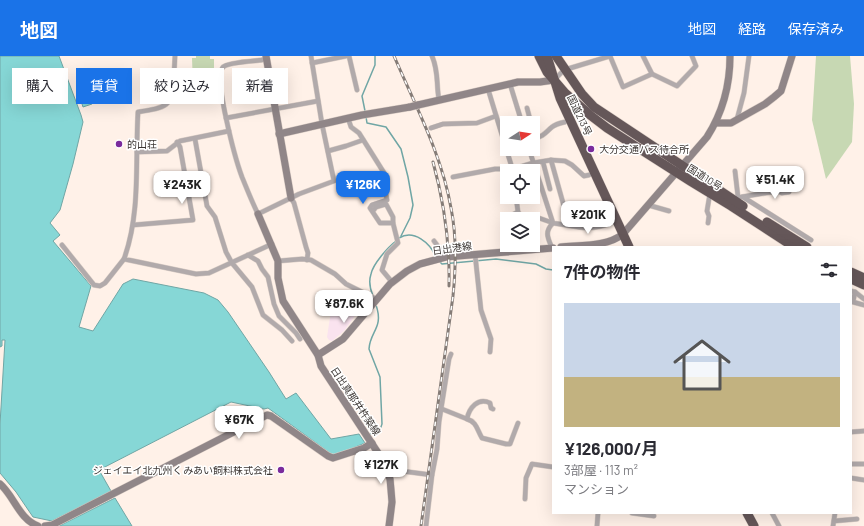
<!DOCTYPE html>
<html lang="ja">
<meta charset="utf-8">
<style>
body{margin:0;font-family:Barlow,"Noto Sans JP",sans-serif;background:#f2f2f3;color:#2b2b33;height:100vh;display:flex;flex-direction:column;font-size:15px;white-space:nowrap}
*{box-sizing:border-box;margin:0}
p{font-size:13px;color:#7c7c81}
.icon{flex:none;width:22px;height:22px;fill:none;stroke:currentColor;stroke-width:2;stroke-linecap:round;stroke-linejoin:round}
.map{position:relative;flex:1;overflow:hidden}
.side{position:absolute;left:552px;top:190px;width:300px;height:268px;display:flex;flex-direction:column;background:#fff;border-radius:0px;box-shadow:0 4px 16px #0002}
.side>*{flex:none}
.hud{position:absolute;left:12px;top:12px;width:380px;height:36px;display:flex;gap:8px}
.needle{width:26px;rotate:78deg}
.buttons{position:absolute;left:500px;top:60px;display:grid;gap:8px}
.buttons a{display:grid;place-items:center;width:40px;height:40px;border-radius:0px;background:#fff;box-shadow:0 4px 16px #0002;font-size:20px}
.price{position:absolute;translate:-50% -34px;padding:0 9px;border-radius:8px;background:#fff;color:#222;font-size:13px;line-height:26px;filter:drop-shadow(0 1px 2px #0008)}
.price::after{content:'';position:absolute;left:50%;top:24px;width:12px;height:9px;margin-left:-6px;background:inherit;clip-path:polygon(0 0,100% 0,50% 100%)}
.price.current{background:#1a73e8;color:#fff}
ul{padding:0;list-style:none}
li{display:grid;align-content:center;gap:8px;height:212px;padding:0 12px}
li+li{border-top:1px solid #e1e1e2}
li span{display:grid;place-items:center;height:124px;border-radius:0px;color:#555}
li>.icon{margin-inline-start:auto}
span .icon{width:72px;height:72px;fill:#fffc;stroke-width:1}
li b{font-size:17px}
h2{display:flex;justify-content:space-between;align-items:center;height:48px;padding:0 12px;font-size:17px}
.pill{padding:0 14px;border-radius:0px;background:#fff;box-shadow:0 4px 16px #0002;font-size:14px;line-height:36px}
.pill.current{background:#1a73e8;color:#fff}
header{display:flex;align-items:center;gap:24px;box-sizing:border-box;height:56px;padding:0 20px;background:#1a73e8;color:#fff}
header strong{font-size:19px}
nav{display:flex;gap:22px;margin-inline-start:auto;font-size:14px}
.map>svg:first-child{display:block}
</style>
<header>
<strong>地図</strong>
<nav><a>地図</a><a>経路</a><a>保存済み</a></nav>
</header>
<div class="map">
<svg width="864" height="470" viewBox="0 0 864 470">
<rect width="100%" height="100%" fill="#fff1e8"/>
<polygon fill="#fae3ef" points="345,242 360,253 344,275 332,285 329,284 327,281 331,255 339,245 341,247"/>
<g fill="#c7d8b3">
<polygon points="196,0 210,0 210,3 214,3 214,29 210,29 210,32 198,32 198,30 193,30 192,2 196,2"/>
<polygon points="816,0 850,0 854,48 852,86 826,123 812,64"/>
</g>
<g fill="#86d7d6" stroke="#70a6a5">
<polygon points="0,0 59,0 81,59 83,66 73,108 60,154 50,167 60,179 53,185 91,230 79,271 93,275 123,228 133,223 204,237 218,244 228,256 269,316 286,343 296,337 331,383 359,378 365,387 334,400 268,352 264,353 231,346 99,414 111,435 52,465 33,461 16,436 0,417 0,368 5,284 2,284 2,290 0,291"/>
<polygon points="86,33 92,48 83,51 78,36"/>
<polygon points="115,442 132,470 59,470"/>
</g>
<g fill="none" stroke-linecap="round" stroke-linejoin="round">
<g stroke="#70a6a5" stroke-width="1.5">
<polyline points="365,55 362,40 375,9 375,0"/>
<polyline points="366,61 367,67 386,71 401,93 408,121 413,149 410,162 401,180"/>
<path d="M 399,182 C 414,173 430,187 436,201"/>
<polyline points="440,206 442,208 496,203 536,208 546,213 553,214"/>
<path d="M 373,240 C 370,233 369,224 371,218 C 373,208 388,191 396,185"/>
<path d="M 368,379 C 374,376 381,375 382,368 L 380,321 L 369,293 C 370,275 384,272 376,249"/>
</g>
<g stroke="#dccfc7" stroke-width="5.5">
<g id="street">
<polyline points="349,0 357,34"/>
<path d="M 432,0 C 439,16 436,28 439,44"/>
<polyline points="610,0 623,31 652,18"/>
<polyline points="643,0 652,18 677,30 696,10 692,0"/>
<path d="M 267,2 L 262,4 C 254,5 228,6 223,11 C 213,22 236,105 242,121 C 247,133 252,146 258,158 L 299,138 L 334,125 L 322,68 L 311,0"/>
<polyline points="312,7 346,0"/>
<polyline points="174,19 175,0"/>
<path d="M 174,23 C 174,51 164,52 138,56 C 135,105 141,156 124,203 L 196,218 L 209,217 L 272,188"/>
<polyline points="554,24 564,14 610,0"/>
<polyline points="510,28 522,67"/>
<polyline points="488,33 513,115"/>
<polyline points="527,52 531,67"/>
<polyline points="226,62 318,45"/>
<polyline points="348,62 351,71 359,77 386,120 383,123 387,144 372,149 370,152 380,167 393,167 398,187 387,198 382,214 392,226"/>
<polyline points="737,63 744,37 749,0"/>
<polyline points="431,72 443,68 477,67 496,60"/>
<polyline points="533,73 536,82"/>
<polyline points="195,83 207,150 215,161 226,196 232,207 252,231 263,259 282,274 292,285"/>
<path d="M 533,83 C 544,80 545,77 552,71 C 556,68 561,67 565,66"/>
<path d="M 529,93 L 553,167 C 576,170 589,176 611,167"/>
<polyline points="328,95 346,90 363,84"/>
<polyline points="137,96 167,95 180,85 229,75"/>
<polyline points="551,104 565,154"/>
<polyline points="543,106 550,133"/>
<polyline points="735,115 738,141 736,146"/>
<polyline points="453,121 495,113 513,113 533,107 551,104 565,105 572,109 584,120 589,119"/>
<path d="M 516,141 L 518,156 L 521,160 L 539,162 L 553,167 C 544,176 548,182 552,192"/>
<polyline points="741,141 778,135 782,137 789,136 790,126"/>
<polyline points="743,141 811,184"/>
<polyline points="291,142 294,147 306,191 308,197 307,204"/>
<polyline points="648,149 669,155"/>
<polyline points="373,155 376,151 386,148 393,161 393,167"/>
<polyline points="513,163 514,158 518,156"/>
<polyline points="708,167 709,160 707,155 710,137"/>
<polyline points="133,169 193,164 180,91 177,86"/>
<polyline points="434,185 446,201"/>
<polyline points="62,189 94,229 100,230 105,227 124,203"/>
<polyline points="475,198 481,254 491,283 490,296"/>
<polyline points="248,199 258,205 262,213 268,221 274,248 279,260 296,277 300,283"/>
<polyline points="278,205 302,203 311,204 335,218 346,228 376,243"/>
<polyline points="851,235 855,236 864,243"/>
<polyline points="855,236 853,246 864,249"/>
<path d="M 442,353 L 467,363 C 469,352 478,341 490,347 L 491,352 L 493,353"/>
<path d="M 467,363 C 477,366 477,374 482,382 L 506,388 L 510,388 L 518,367"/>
<polyline points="851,376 864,375"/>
<polyline points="851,408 864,408"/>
<polyline points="386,413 432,419"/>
<polyline points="851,422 864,424"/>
<polyline points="525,443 526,422 532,408 553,411"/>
<polyline points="632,457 654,460"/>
<polyline points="772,457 779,470"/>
<polyline points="834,465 857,463"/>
<polyline points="426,470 432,419 437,393 439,366 449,303 451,298"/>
<polyline points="597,470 598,457"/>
<polyline points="833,470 835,457"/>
</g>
</g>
<g stroke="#dccfc7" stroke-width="8">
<g id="secondary">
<polyline points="266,0 291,142"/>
<polyline points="418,49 518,26 540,26 554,24"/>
<polyline points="716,67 731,67 765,48 774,41 781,35 792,0"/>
<polyline points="279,78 362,59 410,51"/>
<polyline points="258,158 278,205 278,222 283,245 318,299 321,310 382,403 390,423 391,434 392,446 389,470"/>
<path d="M 561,191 C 581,189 607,191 623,178 L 707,81 C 723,56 730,30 730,0"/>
<polyline points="318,299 343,283 390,228 407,215 420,208 446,201 553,192"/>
<path d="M 0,428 C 14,440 19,463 38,470"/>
<polyline points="45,470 52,469 267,359 271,360 328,400 333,402 364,392 372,387"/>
</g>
</g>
<g stroke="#dccfc7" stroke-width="10">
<g id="highway">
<polyline points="539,0 547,16 565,37 590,59 607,72 690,125 731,150 794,191"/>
<polyline points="547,0 560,42 629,191"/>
<polyline points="556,0 582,38 594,51 743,150"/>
<polyline points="767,166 807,191"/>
<polyline points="851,216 864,222"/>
<polyline points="851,223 864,229"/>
<polyline points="747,457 754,470"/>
</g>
</g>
<use href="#street" stroke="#b1aaab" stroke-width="4.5"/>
<use href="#secondary" stroke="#908688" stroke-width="7"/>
<use href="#highway" stroke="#655759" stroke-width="9"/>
<g stroke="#857c77" stroke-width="3">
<g id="rail">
<path d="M 394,0 C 415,49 442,99 451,152 C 457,181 456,210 453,240 L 421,470"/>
<path d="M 433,106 C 444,146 450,188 449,230"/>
</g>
</g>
<use href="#rail" stroke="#fff" stroke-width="1.5" stroke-dasharray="4.5" stroke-linecap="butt"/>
<g stroke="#dccfc7" stroke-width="8" stroke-linecap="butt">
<polyline id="secondary-bridge" points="410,51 418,49"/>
</g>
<use href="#secondary-bridge" stroke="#908688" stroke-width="7"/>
</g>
<g fill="#7a2b9c" stroke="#fff" stroke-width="1.5">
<circle cx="119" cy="88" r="4"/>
<circle cx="591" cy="93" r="4"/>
<circle cx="281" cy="414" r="4"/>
</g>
<g text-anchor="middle" stroke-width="3" stroke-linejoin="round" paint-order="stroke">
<g font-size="10" fill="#3b3532" stroke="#fff">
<text transform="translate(580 59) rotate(65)" y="4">国道213号</text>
<text transform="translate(705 121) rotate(32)" y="4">国道10号</text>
<text transform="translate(452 192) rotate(-8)" y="4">日出港線</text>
<text transform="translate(356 345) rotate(56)" y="4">日出真那井杵築線</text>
</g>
<g font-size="10" fill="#3b3532" stroke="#fff" text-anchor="start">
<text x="127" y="92">的山荘</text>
<text x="599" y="97">大分交通バス待合所</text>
<text x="273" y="418" text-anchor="end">ジェイエイ北九州くみあい飼料株式会社</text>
</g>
</g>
</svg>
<div class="buttons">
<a><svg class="needle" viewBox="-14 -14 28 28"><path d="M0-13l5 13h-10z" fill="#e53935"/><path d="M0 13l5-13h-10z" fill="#7c7c81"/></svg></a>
<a><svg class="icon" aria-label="locate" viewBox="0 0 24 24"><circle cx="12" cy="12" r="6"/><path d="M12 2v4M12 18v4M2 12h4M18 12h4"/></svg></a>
<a><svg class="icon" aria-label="layers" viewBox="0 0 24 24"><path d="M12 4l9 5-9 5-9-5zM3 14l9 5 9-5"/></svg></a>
</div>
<b class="price" style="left:775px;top:144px">¥51.4K</b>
<b class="price" style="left:182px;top:149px">¥243K</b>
<b class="price current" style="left:363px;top:149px">¥126K</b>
<b class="price" style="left:588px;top:179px">¥201K</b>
<b class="price" style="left:344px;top:268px">¥87.6K</b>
<b class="price" style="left:239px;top:384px">¥67K</b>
<b class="price" style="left:381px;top:429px">¥127K</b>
<div class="hud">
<a class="pill">購入</a>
<a class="pill current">賃貸</a>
<a class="pill">絞り込み</a>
<a class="pill">新着</a>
</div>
<section class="side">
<h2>7件の物件<svg class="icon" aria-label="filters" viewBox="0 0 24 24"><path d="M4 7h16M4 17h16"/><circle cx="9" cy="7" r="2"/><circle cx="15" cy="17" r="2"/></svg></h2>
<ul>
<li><span style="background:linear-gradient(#c9d6e8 60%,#c2b280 0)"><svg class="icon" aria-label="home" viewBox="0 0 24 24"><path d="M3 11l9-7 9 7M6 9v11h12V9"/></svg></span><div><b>¥126,000/月</b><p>3部屋 · 113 m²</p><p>マンション</p></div></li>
</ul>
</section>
</div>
